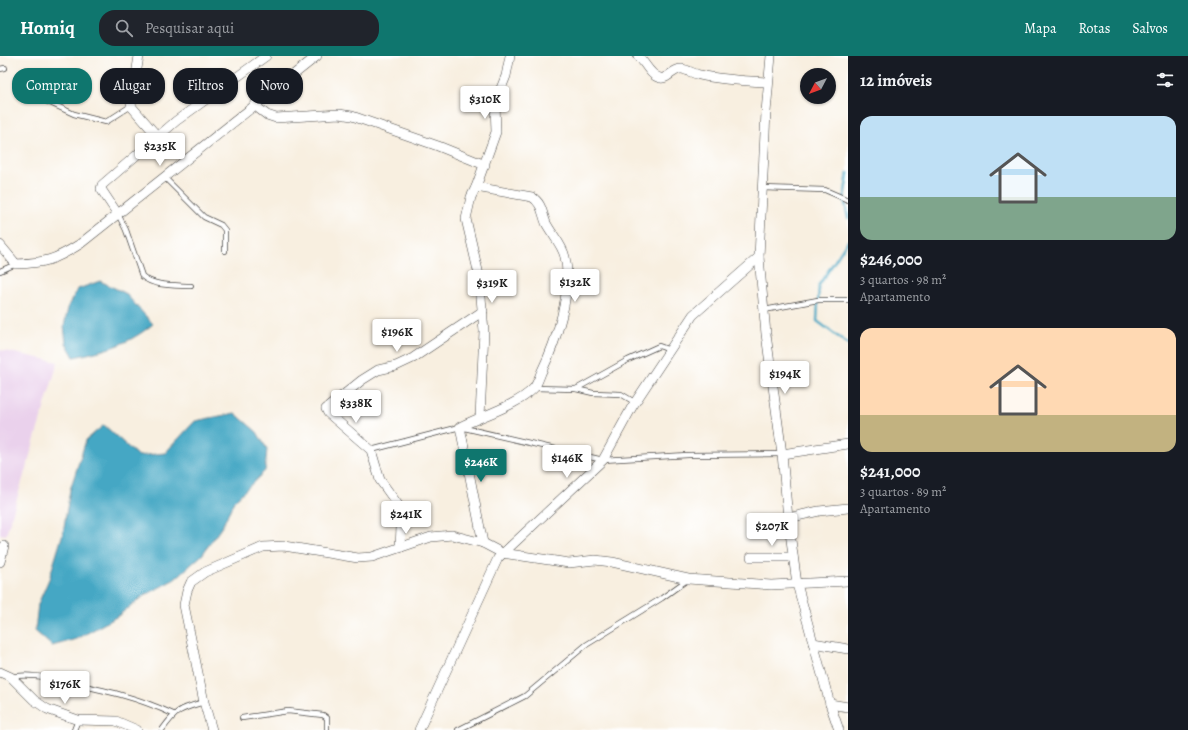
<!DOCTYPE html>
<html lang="pt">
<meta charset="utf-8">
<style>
body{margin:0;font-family:Alegreya,serif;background:#20242c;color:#f1f3f6;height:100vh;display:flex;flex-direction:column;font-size:15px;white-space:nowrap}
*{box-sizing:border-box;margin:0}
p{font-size:13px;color:#9ea1a6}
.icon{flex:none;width:22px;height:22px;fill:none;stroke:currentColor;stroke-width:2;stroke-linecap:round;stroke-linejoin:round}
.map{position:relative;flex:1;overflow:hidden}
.sheet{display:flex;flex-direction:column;background:#171b24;width:340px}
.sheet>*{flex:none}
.hud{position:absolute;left:12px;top:12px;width:380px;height:36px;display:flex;gap:8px}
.needle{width:26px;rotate:229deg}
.fabs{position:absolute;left:800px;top:12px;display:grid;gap:8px}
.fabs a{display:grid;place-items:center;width:36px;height:36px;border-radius:50%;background:#171b24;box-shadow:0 1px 3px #0004;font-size:20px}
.price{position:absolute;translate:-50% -34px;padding:0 9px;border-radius:4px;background:#fff;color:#222;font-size:13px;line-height:26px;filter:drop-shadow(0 1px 2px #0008)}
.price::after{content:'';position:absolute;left:50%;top:24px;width:12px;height:9px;margin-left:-6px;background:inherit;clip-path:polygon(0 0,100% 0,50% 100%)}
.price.selected{background:#0f766e;color:#fff}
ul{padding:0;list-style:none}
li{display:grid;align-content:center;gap:8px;height:212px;padding:0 12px}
li span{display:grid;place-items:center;height:124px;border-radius:12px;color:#555}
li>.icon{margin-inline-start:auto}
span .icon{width:72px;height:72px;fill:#fffc;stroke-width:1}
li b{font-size:17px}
h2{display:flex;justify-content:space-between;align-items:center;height:48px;padding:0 12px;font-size:17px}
.chip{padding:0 14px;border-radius:16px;background:#171b24;box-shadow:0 1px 3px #0004;font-size:14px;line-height:36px}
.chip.selected{background:#0f766e;color:#fff}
header{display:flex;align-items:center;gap:24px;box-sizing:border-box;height:56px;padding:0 20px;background:#0f766e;color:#fff}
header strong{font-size:19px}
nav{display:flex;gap:22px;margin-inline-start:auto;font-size:14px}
.search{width:280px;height:36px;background:#20242c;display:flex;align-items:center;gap:10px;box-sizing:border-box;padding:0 14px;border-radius:16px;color:#9ea1a6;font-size:15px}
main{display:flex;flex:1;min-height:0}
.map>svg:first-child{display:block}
</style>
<header>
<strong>Homiq</strong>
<div class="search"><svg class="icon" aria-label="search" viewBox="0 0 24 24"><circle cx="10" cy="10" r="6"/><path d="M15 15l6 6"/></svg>Pesquisar aqui</div>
<nav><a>Mapa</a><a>Rotas</a><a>Salvos</a></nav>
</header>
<main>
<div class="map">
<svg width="848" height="674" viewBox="0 0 848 674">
<rect width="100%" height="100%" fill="#fff"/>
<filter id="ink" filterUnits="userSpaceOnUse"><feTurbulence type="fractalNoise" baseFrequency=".025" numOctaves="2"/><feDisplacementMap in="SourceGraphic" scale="8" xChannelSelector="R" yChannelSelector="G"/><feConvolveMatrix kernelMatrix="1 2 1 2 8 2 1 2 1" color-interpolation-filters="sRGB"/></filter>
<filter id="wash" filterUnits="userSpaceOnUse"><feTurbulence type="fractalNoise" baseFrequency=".012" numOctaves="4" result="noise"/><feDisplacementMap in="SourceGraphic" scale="16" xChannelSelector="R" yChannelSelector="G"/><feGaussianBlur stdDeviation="0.9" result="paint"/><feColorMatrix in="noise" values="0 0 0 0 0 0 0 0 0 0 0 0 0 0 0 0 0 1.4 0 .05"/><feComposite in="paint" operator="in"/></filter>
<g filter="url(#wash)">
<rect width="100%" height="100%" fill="#f8efe0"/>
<polygon fill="#ead1ec" points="0,294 58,306 6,479 0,478"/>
<g fill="#44a7c4" stroke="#386978">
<path d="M 100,225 L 125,237 L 153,268 C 128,289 106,294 74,301 L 66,287 L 64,270 L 69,248 L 78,233 Z"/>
<polygon points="235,357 257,376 267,393 265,415 234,445 223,469 202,499 175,523 142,541 118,560 77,583 52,590 35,575 38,548 49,523 63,477 70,434 86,384 104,369 138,400 165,397 195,365"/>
</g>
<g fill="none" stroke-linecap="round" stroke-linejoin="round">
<g stroke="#44a7c4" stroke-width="2.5">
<polyline points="848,117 844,142 848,162"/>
<polyline points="848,185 819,229 817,265 848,288"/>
</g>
</g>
</g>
<g filter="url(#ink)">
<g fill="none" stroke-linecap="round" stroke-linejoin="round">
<g stroke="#4a4846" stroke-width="6">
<g id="lane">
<polyline points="0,13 5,12"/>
<polyline points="46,45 74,58 106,66 131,50"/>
<polyline points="164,121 204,161 221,169 225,174 225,195"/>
<polyline points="762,132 825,134 848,144"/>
<path d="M 118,158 L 126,174 L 142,220 C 154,231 176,229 191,230"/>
<polyline points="0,215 16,208"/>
<polyline points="764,254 818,244 848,244"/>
<polyline points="534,332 576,333 628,304 659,290 670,294"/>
<polyline points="576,333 593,337 621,338 636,347"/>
<polyline points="371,394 460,371 603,404 688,399 782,398"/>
<path d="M 11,621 C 30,617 47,622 65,626 C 104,634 137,641 173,658"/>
<polyline points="242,662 288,655 323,659 327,662 327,674"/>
<polyline points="74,674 78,664"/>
<path d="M 162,674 C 177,653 180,653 204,646"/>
<polyline points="458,674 525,640 586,589 662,542 687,524"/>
</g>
</g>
<g stroke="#4a4846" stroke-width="10">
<g id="street">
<polyline points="139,0 131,50 158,81"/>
<path d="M 638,0 C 645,6 650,20 660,22 C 668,24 673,12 682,13 C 688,14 694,18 700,19 C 722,24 746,25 768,26"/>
<polyline points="771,0 766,56 759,201 766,278 782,398 788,462 797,528 830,648 839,674"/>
<polyline points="254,49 267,59 276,62 339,58 352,60 438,90 485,109"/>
<path d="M 476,131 L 532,141 C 542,147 542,157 546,167 C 552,179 562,188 565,201 C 573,236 556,286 541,317 C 539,322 537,329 533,333 C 516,350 481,360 460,371 L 483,487"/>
<polyline points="117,157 101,133 102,129 176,65 266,0"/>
<path d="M 0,189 L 16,208 C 45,207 55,204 80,188 L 317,0"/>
<polyline points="480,361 484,275 479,219 466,163 471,141 476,131 496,76 495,47 506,20 510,0"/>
<polyline points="782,398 848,388"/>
<polyline points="788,462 819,455 848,452"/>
<polyline points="400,492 401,471 398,449 380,424 371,394 328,357 326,353 362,324 378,314 396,310 413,302 483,255"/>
<polyline points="751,501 793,501"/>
<polyline points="0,506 4,490"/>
<polyline points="813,587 848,593"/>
<polyline points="0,616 11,621 34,644 47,653 78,664 116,665 137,674"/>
<polyline points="830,648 848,651"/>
<polyline points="212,674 204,646 184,549 187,535 191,526 205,516 263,491 284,490 358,502 372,501 431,481 452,479 483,487 502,497 569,507 595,504 612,506 688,523 771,529 848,525"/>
<polyline points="419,674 498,502 603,404 632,351 693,259 759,201"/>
</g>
</g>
<use href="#lane" stroke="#fff" stroke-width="4.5"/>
<use href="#street" stroke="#fff" stroke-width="9"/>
</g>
</g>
</svg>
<div class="fabs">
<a><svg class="needle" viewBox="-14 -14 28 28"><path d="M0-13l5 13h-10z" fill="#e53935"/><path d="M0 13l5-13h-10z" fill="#9ea1a6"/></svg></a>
</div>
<b class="price" style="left:485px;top:64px">$310K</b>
<b class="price" style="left:160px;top:111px">$235K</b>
<b class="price" style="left:575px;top:247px">$132K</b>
<b class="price" style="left:492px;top:248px">$319K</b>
<b class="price" style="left:397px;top:297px">$196K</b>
<b class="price" style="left:785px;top:339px">$194K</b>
<b class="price" style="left:356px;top:368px">$338K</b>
<b class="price" style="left:567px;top:423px">$146K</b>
<b class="price selected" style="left:481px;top:427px">$246K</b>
<b class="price" style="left:406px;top:479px">$241K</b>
<b class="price" style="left:772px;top:491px">$207K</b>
<b class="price" style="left:65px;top:649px">$176K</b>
<div class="hud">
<a class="chip selected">Comprar</a>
<a class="chip">Alugar</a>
<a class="chip">Filtros</a>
<a class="chip">Novo</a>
</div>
</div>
<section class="sheet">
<h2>12 imóveis<svg class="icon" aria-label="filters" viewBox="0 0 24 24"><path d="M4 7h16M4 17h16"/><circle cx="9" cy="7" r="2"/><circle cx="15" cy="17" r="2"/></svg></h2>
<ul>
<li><span style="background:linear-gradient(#bfe0f5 65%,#7fa58c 0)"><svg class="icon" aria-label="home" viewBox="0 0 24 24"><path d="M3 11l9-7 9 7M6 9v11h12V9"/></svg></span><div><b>$246,000</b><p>3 quartos · 98 m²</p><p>Apartamento</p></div></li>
<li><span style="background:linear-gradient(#ffd9b3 70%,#c2b280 0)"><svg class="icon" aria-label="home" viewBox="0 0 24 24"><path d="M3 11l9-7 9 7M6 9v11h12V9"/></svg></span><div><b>$241,000</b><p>3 quartos · 89 m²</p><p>Apartamento</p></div></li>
</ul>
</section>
</main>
